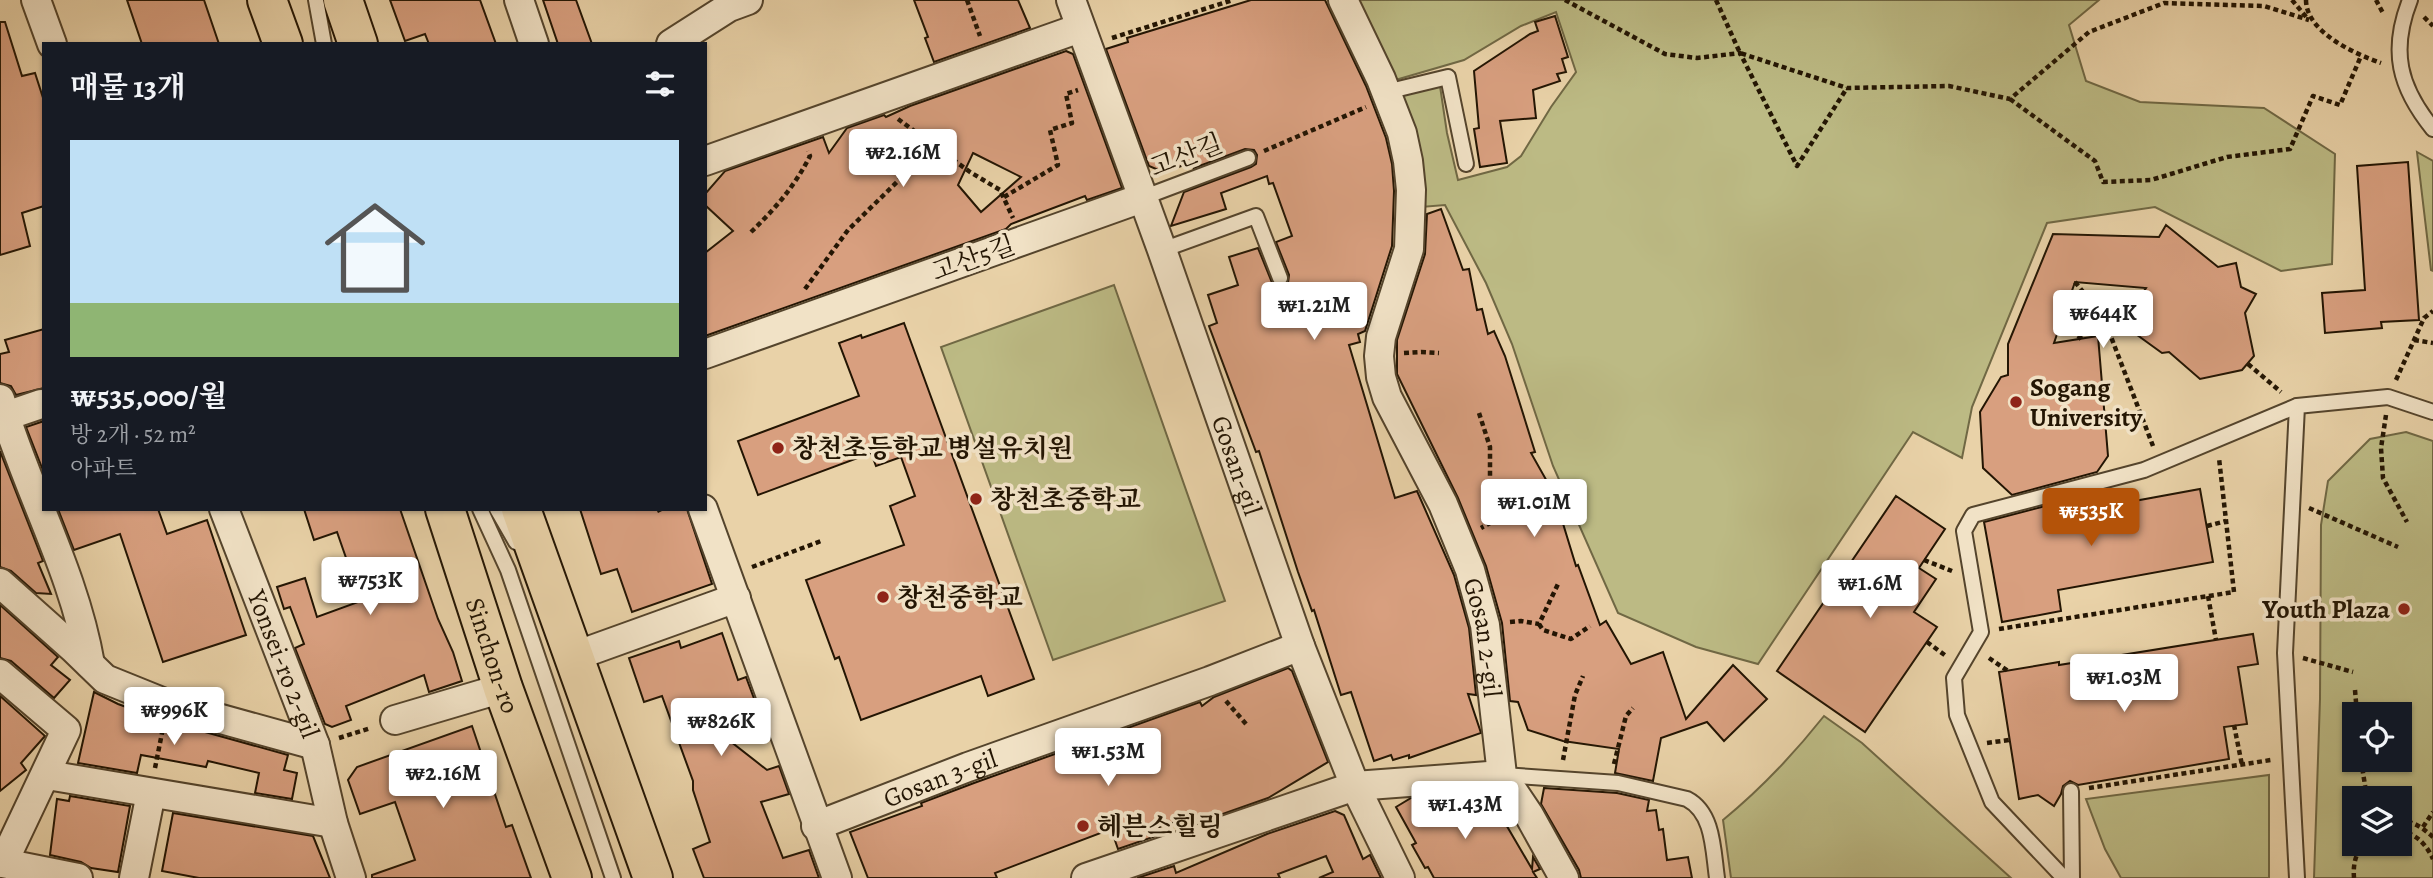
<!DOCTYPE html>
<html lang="ko">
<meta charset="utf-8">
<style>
body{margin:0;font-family:Alegreya,"Noto Serif KR",serif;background:#20242c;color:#f1f3f6;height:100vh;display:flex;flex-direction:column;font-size:26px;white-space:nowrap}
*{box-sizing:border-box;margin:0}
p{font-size:23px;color:#9ea1a6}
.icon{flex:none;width:38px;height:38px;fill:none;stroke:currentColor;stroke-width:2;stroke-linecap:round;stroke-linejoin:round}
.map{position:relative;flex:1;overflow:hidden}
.side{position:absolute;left:42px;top:42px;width:665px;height:469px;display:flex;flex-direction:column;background:#171b24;border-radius:0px;box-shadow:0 2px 5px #0004}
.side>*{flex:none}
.fabs{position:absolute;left:2342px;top:702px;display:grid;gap:14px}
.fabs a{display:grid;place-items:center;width:70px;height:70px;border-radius:0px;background:#171b24;box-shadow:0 2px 5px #0004;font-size:35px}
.price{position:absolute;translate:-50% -60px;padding:0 16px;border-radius:7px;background:#fff;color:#222;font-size:23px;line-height:46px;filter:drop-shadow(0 2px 4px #0008)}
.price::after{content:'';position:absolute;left:50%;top:42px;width:21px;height:16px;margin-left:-10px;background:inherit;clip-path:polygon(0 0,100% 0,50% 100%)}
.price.active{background:#b45309;color:#fff}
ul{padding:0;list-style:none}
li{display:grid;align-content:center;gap:14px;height:371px;padding:0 28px}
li+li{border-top:2px solid #363941}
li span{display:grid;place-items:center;height:217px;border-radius:0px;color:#555}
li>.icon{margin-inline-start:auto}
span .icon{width:126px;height:126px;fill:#fffc;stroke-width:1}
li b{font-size:30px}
h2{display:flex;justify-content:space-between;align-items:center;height:84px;padding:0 28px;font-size:30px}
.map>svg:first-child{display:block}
</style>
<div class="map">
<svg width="2433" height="878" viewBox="0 0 2433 878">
<rect width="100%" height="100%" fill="#e9d2a8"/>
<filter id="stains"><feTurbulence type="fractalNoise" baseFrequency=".00286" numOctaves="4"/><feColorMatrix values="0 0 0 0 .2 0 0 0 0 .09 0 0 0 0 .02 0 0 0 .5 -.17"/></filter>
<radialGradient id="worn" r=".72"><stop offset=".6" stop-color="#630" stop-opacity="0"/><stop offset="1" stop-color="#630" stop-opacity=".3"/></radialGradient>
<g fill="#bcba84" stroke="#706844" stroke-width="2" fill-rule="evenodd">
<polygon points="1355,0 2099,0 2069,25 2086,81 2140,102 2264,108 2335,154 2332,264 2281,271 2155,207 2047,223 1972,407 1962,458 1913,432 1758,664 1696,647 1618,613 1553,466 1512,344 1486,283 1445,205 1421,207 1399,95 1440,86 1447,133 1458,180 1507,167 1521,156 1551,107 1576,72 1556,12 1521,26 1464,60 1392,81"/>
<polygon points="2417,152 2433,161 2433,271 2431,270"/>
<polygon points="1114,285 1225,601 1053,660 941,347"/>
<path d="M 2406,432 L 2433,441 L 2433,878 L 2314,878 L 2320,699 L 2321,525 L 2328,481 L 2370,439 ZM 2354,714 L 2399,714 L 2399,760 L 2354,760 ZM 2354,798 L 2399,798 L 2399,844 L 2354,844 Z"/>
<path d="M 1824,716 L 1862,743 L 2011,878 L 1731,878 L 1723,820 C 1761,789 1793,755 1824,716 Z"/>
<polygon points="2269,775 2269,878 2121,878 2105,849 2086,799"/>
</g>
<g fill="#d89f7f" stroke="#231503" stroke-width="2" fill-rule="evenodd">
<polygon points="127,0 204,0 219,44 142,44"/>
<polygon points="390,0 480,0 496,44 429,44 425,34 405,41"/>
<polygon points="543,0 576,0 592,44 558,44"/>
<polygon points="914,0 1018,0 1030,28 934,62 925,38 928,37"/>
<polygon points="1251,0 1325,0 1366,86 1386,138 1392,164 1394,191 1392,246 1365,331 1358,334 1360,342 1349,345 1395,498 1417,491 1454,575 1469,628 1476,695 1468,694 1481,733 1409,758 1409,755 1393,760 1391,755 1374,761 1351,692 1341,695 1314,610 1312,611 1298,572 1259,451 1256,452 1209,326 1217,323 1208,295 1238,285 1229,257 1258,248 1273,285 1283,287 1288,283 1289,275 1276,242 1292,236 1273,183 1269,184 1267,176 1221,193 1226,209 1171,226 1184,192 1251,167 1256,164 1257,155 1254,150 1245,149 1194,168 1197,161 1163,172 1149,166 1106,49 1128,42 1127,38"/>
<polygon points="1555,16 1568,57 1562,59 1566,72 1557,74 1560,81 1533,90 1536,118 1500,121 1507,163 1480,167 1474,129 1479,128 1474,71 1530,34 1538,31 1535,22"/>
<polygon points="0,22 5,22 22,76 35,73 44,101 44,206 22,213 30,246 0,255"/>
<path d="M 1066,51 L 1073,54 L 1122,188 L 1087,200 L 1085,196 L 1011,224 L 1006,229 L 705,336 L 705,253 L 733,231 L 705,205 L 705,194 L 725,171 L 823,137 L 829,153 L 847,128 L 884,115 L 886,117 L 910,106 ZM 973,153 L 1021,177 L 981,212 L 958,185 Z"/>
<polygon points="2408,162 2419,320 2381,322 2382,328 2325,333 2322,293 2365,290 2357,166"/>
<polygon points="1441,209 1463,270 1469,269 1477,310 1482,309 1488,334 1494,331 1505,356 1535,452 1531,453 1553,492 1549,496 1566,512 1561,517 1576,566 1578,565 1600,625 1606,621 1631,664 1663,652 1686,719 1733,665 1767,699 1724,741 1707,722 1661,738 1653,781 1615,773 1619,749 1563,741 1528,730 1518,702 1510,701 1502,623 1486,566 1458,498 1397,374 1397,340 1425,254 1427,214"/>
<polygon points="2166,225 2218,267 2236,263 2241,287 2256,294 2245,313 2254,356 2242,370 2200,379 2169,352 2162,353 2122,324 2146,288 2075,282 2054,343 2098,336 2108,456 2097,472 2012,495 1983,468 1980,412 2001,377 2008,375 2008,344 2053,234 2159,237"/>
<polygon points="904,323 1034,679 988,696 981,676 861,720 839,657 835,659 806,580 904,545 890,506 915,496 901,457 876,466 871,453 758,495 738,441 859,396 839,343 861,335 862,338"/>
<polygon points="44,329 44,388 16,395 11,386 0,383 0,354 9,352 5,340"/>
<polygon points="44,421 44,473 26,427"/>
<polygon points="0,451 43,561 38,563 51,594 36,593 11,571 0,567"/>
<polygon points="2200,489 2213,562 2058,590 2061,611 2002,622 1984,522 2080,497 2069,513"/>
<polygon points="1896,496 1945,529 1919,568 1936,579 1914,612 1937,627 1865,732 1777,671"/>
<polygon points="58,509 158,509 167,534 207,520 246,635 163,662 120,534 74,550"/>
<polygon points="304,509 400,509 438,619 453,652 462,681 429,692 424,675 346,706 351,720 332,727 325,724 295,648 304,644 290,607 284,609 277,587 305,578 317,617 361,601 337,532 314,540"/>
<polygon points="580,509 687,509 712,584 632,612 617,569 601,574"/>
<polygon points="0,605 58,657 51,665 70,680 54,698 11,661 0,658"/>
<polygon points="722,633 738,680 746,677 765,728 730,741 767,770 779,766 789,794 761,802 783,858 809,850 819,878 704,878 693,849 710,842 693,790 693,781 662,696 644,702 629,658 679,641 681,648"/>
<polygon points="2253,634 2258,664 2238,667 2247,724 2224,727 2229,759 2078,785 2070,781 2063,786 2061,794 2054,806 2038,795 2019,799 1999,672 2059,662 2059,665"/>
<polygon points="1288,668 1292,671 1328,762 1268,798 1200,822 1198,815 1159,827 1162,834 1118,849 1111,829 995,873 997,878 868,878 850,832 922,806 921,803 974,783 1200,702 1202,706 1214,697"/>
<polygon points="94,692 118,704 162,720 288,755 284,770 297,773 292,799 255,793 259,773 208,761 206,767 141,755 137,773 78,763"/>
<polygon points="0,696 45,736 21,763 26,770 0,791"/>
<polygon points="472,726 506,827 512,825 531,878 372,878 372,875 415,860 395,802 360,814 348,780 357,767"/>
<polygon points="1544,788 1617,793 1649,800 1647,811 1656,810 1659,830 1663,829 1667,860 1688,857 1692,878 1581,878 1579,870 1541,804"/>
<polygon points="1471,794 1478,794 1484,804 1491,799 1532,869 1533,857 1540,869 1533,872 1537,878 1434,878 1428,867 1425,868 1412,845 1416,843 1396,807 1411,798 1423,798 1434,817"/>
<polygon points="70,796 130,806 118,872 91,868 81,862 50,855 57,799 69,801"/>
<polygon points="1335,811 1344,815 1363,859 1370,855 1381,878 1319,878 1333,872 1326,856 1278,874 1280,878 1137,878 1174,866 1176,873 1267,834"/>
<polygon points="173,813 313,836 330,878 199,878 162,871"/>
</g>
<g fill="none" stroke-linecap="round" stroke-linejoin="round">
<g stroke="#54442c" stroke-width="18">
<g id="lane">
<polyline points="316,0 324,44"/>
<path d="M 2410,0 C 2390,51 2399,87 2433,129"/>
<polyline points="1386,92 1448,77 1466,164"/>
<polyline points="1142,198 1248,158"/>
<polyline points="1162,250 1256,216 1280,278"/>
<polyline points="480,509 508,570 613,878"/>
<polyline points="497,509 516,542"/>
<path d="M 1503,775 L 1618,783 L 1687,799 C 1714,813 1713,851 1717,878"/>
<polyline points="2071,791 2072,878"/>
<polyline points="2064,878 1992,802 1957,715 1954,678 1981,632 1964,531 1973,515 2144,470 2297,406"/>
<polyline points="2297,878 2285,653 2297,406 2388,397 2433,412"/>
</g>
</g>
<g stroke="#54442c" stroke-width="32">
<g id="street">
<polyline points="36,0 52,44"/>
<polyline points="519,0 534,44"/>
<path id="s1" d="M 1071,0 L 1162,250 L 1300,646 L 1355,786 L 1400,878"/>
<path id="s2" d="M 1343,0 L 1381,79 L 1402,133 L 1408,161 L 1411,190 L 1409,249 L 1381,337 L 1379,356 L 1381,377 L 1387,397 L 1443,504 L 1470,570 L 1485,625 L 1502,775 L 1529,815 L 1564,878"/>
<polyline points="671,44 729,7 748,0"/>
<polyline points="705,161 1080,28"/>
<polyline points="705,354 1142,198"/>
<path d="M 0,399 C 26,488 74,571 90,664"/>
<polyline points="0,418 41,404"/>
<path id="s3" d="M 224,509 L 315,745 L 333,823 L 351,878"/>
<polyline points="703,509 837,878"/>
<polyline points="0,583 73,648 105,679 167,704 315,745"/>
<polyline points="575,656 736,598"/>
<polyline points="0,674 66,730 3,863"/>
<polyline points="395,720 503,688"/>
<polyline points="47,775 333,823"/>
<path id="s4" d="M 816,826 L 968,767 L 1210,681 L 1300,646"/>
<polyline points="0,860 3,863 78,878"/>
<polyline points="134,878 151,793"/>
<polyline points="1086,878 1355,786 1502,775"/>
</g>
</g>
<g stroke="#231503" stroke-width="42">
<g id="primary">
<polyline points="267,0 283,44"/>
<polyline points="343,0 358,44"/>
<path id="s5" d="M 445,509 L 503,688 L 572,878"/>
<polyline points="521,509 653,878"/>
</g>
</g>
<g stroke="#231503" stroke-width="4.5" stroke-dasharray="5 3.5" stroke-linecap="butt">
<polyline points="967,0 980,36"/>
<polyline points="1565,0 1665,54 1697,58 1740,53 1797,166 1847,88"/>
<polyline points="1716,0 1740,53 1847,88 1949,86 2010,99 2089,32 2164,3 2264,6 2309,20"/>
<polyline points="2292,0 2307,18"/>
<path d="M 2306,0 C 2306,32 2355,54 2381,63"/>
<polyline points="2376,0 2384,15"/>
<polyline points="2424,17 2433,26"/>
<polyline points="1112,38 1233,0"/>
<polyline points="2010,99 2095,161 2103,182 2151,180 2227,157 2290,149 2313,96 2340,105 2361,56"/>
<polyline points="898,119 970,172 1000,190 1013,218"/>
<polyline points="1264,151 1366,107"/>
<polyline points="1004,197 1058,165 1050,130 1072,123 1066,94 1078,90"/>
<path d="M 751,232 C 774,210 795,186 810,156 L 808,151"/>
<polyline points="2075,282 2103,316 2153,446"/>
<polyline points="805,289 848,230 899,180 929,142"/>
<polyline points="2078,339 2103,316 2133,308"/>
<polyline points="2414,340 2433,343"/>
<polyline points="1404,353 1421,352 1439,353"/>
<polyline points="2248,364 2281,392"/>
<polyline points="2396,380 2424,318 2433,311"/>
<polyline points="1479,413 1490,447 1490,523 1481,528"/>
<polyline points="2386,415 2381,448 2383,478 2407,522"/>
<polyline points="2309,508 2398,547"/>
<polyline points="657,511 661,509"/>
<polyline points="2207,526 2226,521"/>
<polyline points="1924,560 1952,571"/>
<polyline points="752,567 821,541"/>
<polyline points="2208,596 2216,640"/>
<polyline points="1510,622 1521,621 1539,624 1558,584"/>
<polyline points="1539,624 1543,630 1571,639 1590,626"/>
<polyline points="1999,629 2234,592 2219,458"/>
<polyline points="1927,642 1946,656"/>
<polyline points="1989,658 2008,671"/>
<polyline points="2303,658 2353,672"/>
<polyline points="2355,690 2357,714"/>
<polyline points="1226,701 1246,724"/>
<polyline points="2234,725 2242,765"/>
<polyline points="339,738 371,728"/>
<polyline points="1987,743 2009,740"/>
<polyline points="1563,760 1575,695 1583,676"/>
<polyline points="2361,760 2367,798"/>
<polyline points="1614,764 1626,716 1633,708"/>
<polyline points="155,768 163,728"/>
<polyline points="2089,788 2271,760"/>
<path d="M 2399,820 C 2413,821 2423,828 2433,837"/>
<polyline points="2423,827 2433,812"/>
<path d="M 2399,831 C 2416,833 2426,844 2433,859"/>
<polyline points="2349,847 2354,840"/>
<path d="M 2354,878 C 2353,865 2355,854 2364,844"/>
</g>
<use href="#lane" stroke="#f1e2c6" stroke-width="14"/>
<use href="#street" stroke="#f1e2c6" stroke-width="28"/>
<use href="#primary" stroke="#e9d2a8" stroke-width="38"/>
</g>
<g fill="#8f2418" stroke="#f1e2c6" stroke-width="2.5">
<circle cx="2016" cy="402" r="7"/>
<circle cx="778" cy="448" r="7"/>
<circle cx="976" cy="499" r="7"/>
<circle cx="883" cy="597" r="7"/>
<circle cx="2404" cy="609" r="7"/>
<circle cx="1083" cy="826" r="7"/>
</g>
<g text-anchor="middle" stroke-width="7" stroke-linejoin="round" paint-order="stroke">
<g font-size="26" fill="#231503" stroke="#f1e2c6">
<text transform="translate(1186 155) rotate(-21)" y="9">고산길</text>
<text transform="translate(973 258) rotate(-20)" y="9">고산5길</text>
<text dy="9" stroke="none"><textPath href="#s1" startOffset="494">Gosan-gil</textPath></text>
<text dy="9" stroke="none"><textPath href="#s2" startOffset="677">Gosan 2-gil</textPath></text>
<text dy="9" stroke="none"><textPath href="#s5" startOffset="154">Sinchon-ro</textPath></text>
<text dy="9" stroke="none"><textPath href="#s3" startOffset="166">Yonsei-ro 2-gil</textPath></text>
<text dy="9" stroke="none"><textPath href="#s4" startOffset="133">Gosan 3-gil</textPath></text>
</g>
<g font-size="26" font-weight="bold" fill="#231503" stroke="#f1e2c6" text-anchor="start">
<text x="2030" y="396">Sogang<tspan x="2030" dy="30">University</tspan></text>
<text x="792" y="457">창천초등학교 병설유치원</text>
<text x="990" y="508">창천초중학교</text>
<text x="897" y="606">창천중학교</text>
<text x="2390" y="618" text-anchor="end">Youth Plaza</text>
<text x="1097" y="835">헤븐스힐링</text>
</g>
</g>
<rect width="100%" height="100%" filter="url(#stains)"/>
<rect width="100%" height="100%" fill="url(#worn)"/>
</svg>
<div class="fabs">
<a><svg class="icon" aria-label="locate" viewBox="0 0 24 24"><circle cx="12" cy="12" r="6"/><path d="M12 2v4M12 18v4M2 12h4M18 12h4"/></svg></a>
<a><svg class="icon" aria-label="layers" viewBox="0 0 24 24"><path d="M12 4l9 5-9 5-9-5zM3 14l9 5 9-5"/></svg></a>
</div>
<b class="price" style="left:903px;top:189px">₩2.16M</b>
<b class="price" style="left:1314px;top:342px">₩1.21M</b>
<b class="price" style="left:2103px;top:350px">₩644K</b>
<b class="price" style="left:1534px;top:539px">₩1.01M</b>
<b class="price active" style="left:2091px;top:548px">₩535K</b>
<b class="price" style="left:370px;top:617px">₩753K</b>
<b class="price" style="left:1870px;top:620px">₩1.6M</b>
<b class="price" style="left:2124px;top:714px">₩1.03M</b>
<b class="price" style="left:174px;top:747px">₩996K</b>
<b class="price" style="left:721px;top:758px">₩826K</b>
<b class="price" style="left:1108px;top:788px">₩1.53M</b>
<b class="price" style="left:443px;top:810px">₩2.16M</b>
<b class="price" style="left:1465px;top:841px">₩1.43M</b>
<section class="side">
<h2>매물 13개<svg class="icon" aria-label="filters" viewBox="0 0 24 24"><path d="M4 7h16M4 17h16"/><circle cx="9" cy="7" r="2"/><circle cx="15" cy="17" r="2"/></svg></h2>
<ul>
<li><span style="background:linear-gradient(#bfe0f5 75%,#8fb573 0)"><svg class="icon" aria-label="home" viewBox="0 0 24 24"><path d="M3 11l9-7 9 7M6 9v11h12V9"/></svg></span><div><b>₩535,000/월</b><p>방 2개 · 52 m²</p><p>아파트</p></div></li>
</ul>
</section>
</div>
